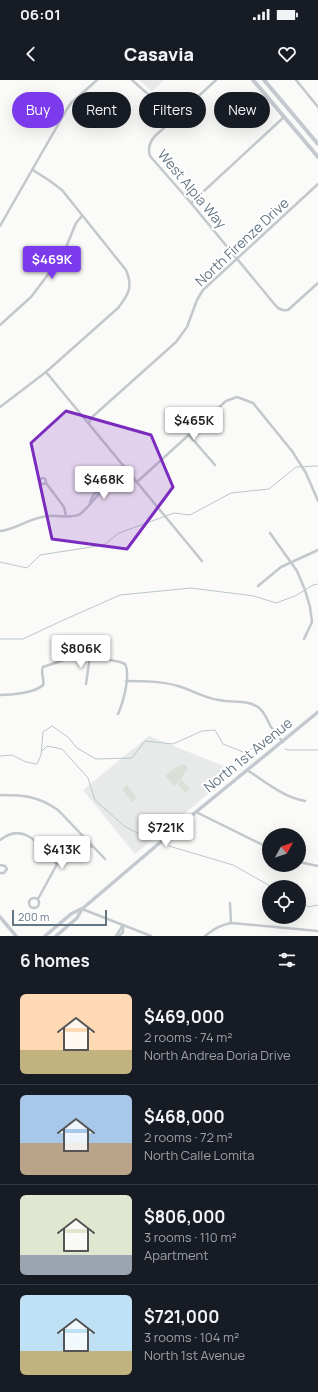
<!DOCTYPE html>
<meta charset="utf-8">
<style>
body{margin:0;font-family:Manrope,sans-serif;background:#20242c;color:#f1f3f6;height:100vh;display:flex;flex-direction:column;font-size:15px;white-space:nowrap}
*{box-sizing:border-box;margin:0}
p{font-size:13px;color:#9ea1a6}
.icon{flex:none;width:22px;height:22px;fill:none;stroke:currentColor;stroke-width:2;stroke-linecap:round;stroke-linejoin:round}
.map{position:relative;height:856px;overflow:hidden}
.drawer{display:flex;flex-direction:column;background:#171b24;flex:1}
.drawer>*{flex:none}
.top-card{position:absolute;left:12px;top:12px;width:294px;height:36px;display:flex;gap:8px}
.needle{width:26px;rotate:50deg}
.fabs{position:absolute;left:262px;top:748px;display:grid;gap:8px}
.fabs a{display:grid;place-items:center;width:44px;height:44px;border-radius:50%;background:#171b24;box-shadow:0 4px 16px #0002;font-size:20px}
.scale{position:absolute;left:12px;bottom:10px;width:95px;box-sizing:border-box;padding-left:4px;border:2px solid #657683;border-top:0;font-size:11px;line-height:14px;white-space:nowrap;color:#657683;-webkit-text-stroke:3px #fff;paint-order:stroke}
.price{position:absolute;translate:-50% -34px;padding:0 9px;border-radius:4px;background:#fff;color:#222;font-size:13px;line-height:26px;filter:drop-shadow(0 1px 2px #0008)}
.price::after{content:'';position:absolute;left:50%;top:24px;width:12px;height:9px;margin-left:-6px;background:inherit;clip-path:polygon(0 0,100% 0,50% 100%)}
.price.on{background:#7c3aed;color:#fff}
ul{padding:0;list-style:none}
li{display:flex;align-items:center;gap:12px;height:100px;padding:0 20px}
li+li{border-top:1px solid #363941}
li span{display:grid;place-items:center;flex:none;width:112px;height:80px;border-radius:6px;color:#555}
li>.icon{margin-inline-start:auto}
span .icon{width:48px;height:48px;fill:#fffc;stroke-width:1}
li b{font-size:17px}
h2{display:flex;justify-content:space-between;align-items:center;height:48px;padding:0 20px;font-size:17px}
.chip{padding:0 14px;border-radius:18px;background:#171b24;box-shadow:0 4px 16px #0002;font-size:14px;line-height:36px}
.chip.on{background:#7c3aed;color:#fff}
.status{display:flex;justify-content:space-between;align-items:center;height:28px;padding:0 20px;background:#171b24;direction:ltr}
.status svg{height:11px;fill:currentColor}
header{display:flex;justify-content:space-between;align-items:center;height:52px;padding:0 20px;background:#171b24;font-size:18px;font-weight:800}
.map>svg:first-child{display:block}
</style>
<div class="status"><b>06:01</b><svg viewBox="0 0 49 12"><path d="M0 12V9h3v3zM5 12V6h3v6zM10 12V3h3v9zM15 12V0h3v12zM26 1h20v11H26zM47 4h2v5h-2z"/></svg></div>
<header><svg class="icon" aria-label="back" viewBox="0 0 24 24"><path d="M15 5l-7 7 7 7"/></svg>Casavia<svg class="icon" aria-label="heart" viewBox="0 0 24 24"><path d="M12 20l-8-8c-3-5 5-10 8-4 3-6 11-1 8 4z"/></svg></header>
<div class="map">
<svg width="318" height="856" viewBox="0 0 318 856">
<rect width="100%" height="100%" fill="#fafaf8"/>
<g fill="#e8e9e9">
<polygon points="139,0 164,0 152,11"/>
<polygon points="149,656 236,691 135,774 83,710"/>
</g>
<g fill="#dadfd7">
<polygon points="184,684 188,688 181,699 174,706 165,696 175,688"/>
<polygon points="182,700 190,709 185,713 178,704"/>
<polygon points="127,705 137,718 132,722 122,709"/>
</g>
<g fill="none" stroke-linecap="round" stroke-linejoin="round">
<g stroke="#bbc7cb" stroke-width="1">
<polyline points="0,482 27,488 40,475 104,465 119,453 174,433 190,435 231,413 269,409 296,387 318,386"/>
<polyline points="0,559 23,559 57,543 120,515 191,508 254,516 276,523 295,516 313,505 318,504"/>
<polyline points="285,669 289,670 318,670"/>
<polyline points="42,671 47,666 62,669 88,698 95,720 124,746 141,755 152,759"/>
<polyline points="0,676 12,675 26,682 37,684 41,675 43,652 52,646 68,657 77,668 96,679 132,678 145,661 173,664 202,651 215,650 223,664 243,672 270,663 272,664"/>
<polyline points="169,766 233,785 272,807"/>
<polyline points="299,818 308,827 318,825"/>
</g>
<g stroke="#c3c8cc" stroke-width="2.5">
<polyline points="132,0 175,38"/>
<path d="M 216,0 L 154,57 C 149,64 148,68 150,76 L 191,123 L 276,226 C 280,230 283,231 288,230 L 318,203"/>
<polyline points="296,0 318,27"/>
<polyline points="191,123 284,37"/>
<polyline points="0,146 67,29 71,23 97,0"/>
<polyline points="0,245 31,217 50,192 67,165 76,143 82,136"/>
<polyline points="46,292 202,481"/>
<path d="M 0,327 L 46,292 L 118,228 C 129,214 133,207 126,190 L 62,110 L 50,101 L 33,90"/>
<polyline points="89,343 91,338 176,262 187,247 197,220 203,210 318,104"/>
<polyline points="189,355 215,385"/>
<circle cx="43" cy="401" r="3"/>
<polyline points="137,402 226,321 237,317 253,323 292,371 306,393 318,421"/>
<polyline points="46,403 64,427 66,436"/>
<polyline points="90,422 94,414 107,406"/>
<path d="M 0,451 C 19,449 29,437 49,436 C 58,435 72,439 80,434 C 87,429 93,420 99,414 C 108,405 117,398 128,391"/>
<polyline points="270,453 297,491 305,510 310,527 312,542 304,559"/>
<polyline points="258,506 281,487 318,470"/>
<polyline points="43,587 73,577 90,576 120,582 125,584"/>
<path d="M 43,587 C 40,593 45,599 43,605"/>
<path d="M 126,601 C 144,601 161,601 178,606 C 192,610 204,618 219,620 C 232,623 246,619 258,627 C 265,632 267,640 271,647 C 275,652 279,657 283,662"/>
<polyline points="86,604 90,576"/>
<path d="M 0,615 C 11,615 35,613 43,605"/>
<path d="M 118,634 C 123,623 131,595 125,584"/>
<path d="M 247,690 C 266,702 283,717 305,721"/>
<path d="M 0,715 C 24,715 38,716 58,730 L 105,779"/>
<polyline points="196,732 269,768"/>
<path d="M 0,760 C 25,740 42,768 57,784"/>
<polyline points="299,782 318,786"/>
<polyline points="0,785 5,786 7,789 4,793 0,793"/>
<circle cx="34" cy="823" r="5"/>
<polyline points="38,819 57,784 66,777 92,766"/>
<polyline points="230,823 231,843"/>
<polyline points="82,829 151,856"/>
<polyline points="116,856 123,845 123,852 119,856"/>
<path d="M 205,856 C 214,849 220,845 231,843 L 318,851"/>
</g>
<g stroke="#c3c9ce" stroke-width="3.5">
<polyline points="0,837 16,856"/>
<polyline points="45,856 71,834 81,829"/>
<polyline points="56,856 77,838 82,829 196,732 318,632"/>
</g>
<g stroke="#c3c9ce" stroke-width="4">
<polyline points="253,0 318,77"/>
<polyline points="264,0 318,64"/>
</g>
</g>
<path fill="#7b2cbf" fill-opacity="0.2" stroke="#7b2cbf" stroke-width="3" stroke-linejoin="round" d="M 66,331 L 151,355 L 173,407 L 127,469 L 52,459 L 31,363 Z"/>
<g text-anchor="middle" stroke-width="4" stroke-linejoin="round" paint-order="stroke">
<g font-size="14" fill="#657683" stroke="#fff">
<text transform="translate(192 109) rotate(50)" y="5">West Alpia Way</text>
<text transform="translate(242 162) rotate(-43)" y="5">North Firenze Drive</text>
<text transform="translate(248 675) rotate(-39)" y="5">North 1st Avenue</text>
</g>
</g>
</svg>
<div class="fabs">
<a><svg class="needle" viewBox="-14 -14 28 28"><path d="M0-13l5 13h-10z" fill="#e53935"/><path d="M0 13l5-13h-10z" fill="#9ea1a6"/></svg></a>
<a><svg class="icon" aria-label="locate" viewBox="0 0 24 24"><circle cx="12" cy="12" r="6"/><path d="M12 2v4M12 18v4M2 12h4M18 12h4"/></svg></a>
</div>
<div class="scale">200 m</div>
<b class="price on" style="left:52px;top:200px">$469K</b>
<b class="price" style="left:194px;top:361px">$465K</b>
<b class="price" style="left:104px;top:420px">$468K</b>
<b class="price" style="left:81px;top:589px">$806K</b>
<b class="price" style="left:166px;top:768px">$721K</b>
<b class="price" style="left:62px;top:790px">$413K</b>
<div class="top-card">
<a class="chip on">Buy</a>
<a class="chip">Rent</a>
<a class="chip">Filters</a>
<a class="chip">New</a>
</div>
</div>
<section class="drawer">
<h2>6 homes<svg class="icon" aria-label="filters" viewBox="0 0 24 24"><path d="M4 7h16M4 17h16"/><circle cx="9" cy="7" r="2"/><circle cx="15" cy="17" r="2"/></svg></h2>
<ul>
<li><span style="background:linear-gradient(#ffd9b3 70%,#c2b280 0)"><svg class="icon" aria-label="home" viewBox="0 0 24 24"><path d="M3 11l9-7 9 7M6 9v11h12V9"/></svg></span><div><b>$469,000</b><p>2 rooms · 74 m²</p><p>North Andrea Doria Drive</p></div></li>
<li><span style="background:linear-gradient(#a9c7e8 60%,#b9a48a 0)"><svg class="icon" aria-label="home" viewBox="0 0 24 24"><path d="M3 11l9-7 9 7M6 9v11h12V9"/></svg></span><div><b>$468,000</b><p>2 rooms · 72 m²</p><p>North Calle Lomita</p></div></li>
<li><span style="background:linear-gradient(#dfe7d0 75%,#9aa5b1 0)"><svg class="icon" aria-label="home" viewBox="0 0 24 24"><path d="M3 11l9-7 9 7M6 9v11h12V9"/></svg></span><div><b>$806,000</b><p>3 rooms · 110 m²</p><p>Apartment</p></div></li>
<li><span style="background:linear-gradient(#bfe0f5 70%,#c2b280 0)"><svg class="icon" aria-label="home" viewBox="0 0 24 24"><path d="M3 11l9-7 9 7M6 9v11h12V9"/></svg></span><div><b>$721,000</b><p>3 rooms · 104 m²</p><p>North 1st Avenue</p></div></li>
</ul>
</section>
